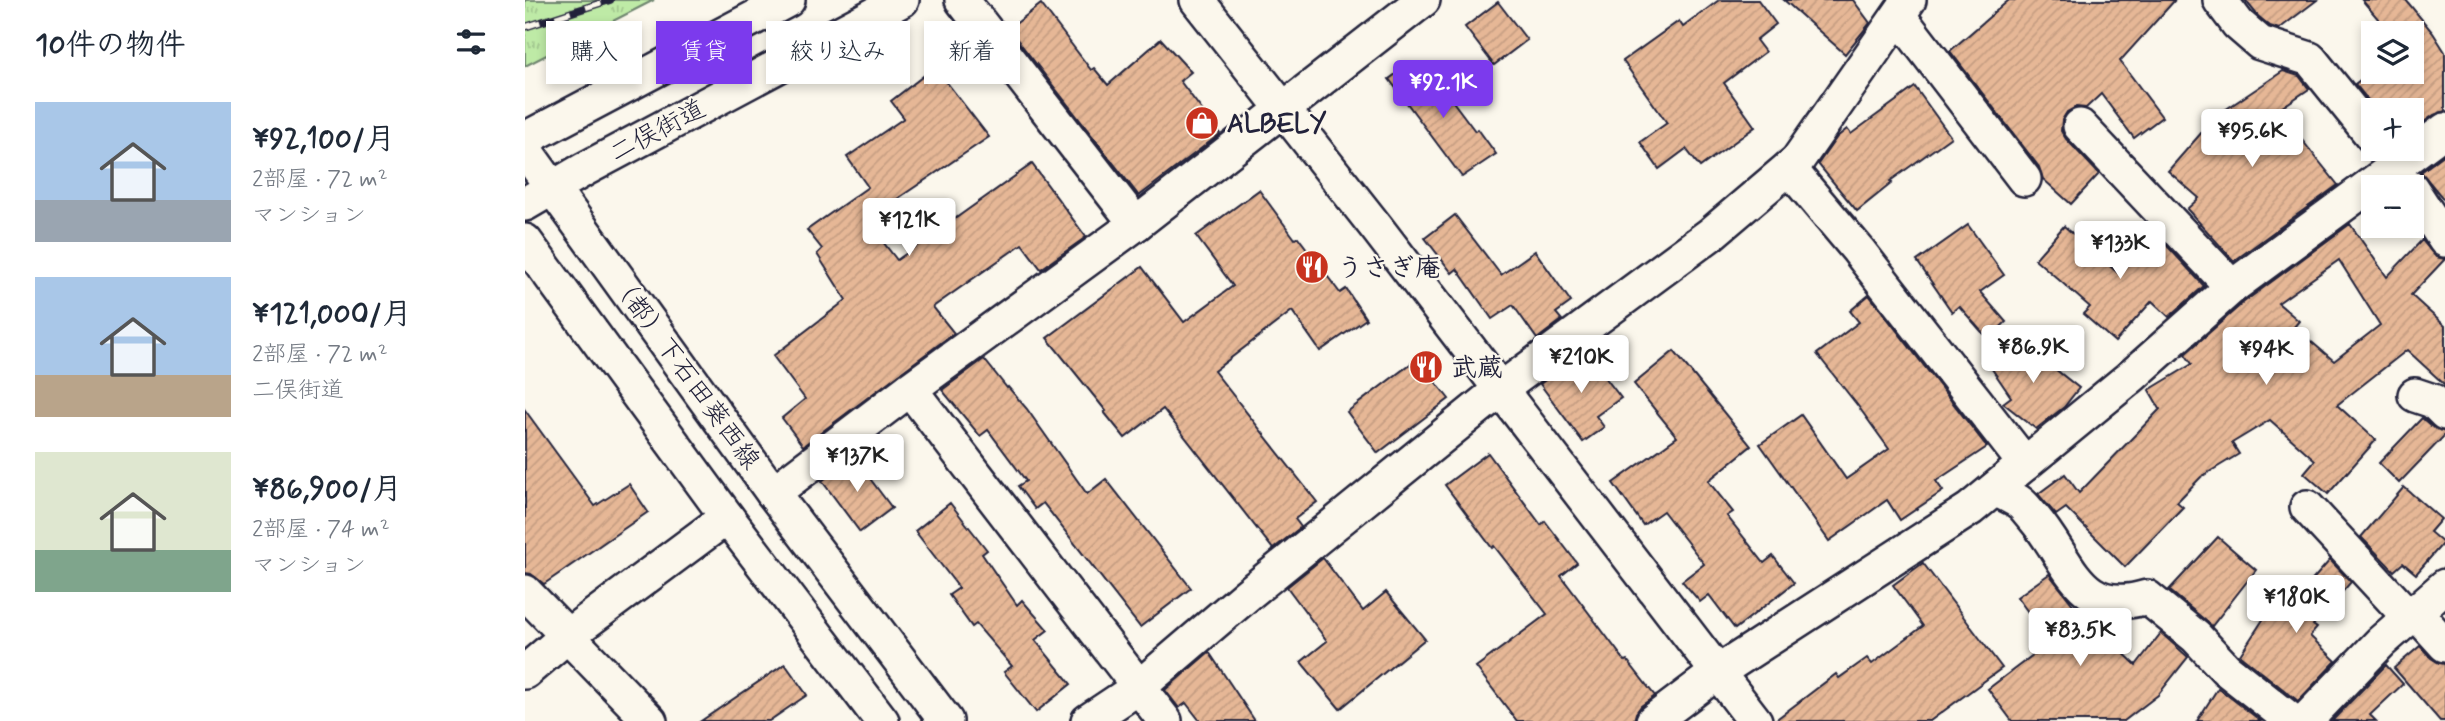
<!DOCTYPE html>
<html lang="ja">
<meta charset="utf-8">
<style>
body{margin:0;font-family:Mynerve,"Klee One",sans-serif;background:#f2f2f3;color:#1f2937;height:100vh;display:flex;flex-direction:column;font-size:26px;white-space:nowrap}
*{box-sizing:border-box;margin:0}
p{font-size:23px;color:#747a83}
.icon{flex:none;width:38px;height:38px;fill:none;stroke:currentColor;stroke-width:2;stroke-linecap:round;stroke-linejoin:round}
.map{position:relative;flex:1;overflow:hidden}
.sheet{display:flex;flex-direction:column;background:#fff;width:525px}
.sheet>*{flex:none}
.guide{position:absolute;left:21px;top:21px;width:665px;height:63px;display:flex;gap:14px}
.buttons{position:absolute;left:1836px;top:21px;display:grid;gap:14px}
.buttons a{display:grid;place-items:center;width:63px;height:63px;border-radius:0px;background:#fff;box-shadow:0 4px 10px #0003;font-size:35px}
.price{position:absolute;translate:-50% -60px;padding:0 16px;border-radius:7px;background:#fff;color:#222;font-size:23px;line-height:46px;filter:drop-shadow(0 2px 4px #0008)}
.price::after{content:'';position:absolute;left:50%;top:42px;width:21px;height:16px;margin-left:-10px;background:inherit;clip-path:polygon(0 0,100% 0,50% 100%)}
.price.active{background:#7c3aed;color:#fff}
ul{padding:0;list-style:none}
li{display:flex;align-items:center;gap:21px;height:175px;padding:0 35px}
li span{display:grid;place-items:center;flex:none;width:196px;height:140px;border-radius:0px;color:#555}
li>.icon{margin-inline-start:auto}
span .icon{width:84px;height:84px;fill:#fffc;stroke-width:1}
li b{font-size:30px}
h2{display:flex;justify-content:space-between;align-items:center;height:84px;padding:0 35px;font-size:30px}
.tag{padding:0 24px;border-radius:0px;background:#fff;box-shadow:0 4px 10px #0003;font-size:24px;line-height:63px}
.tag.active{background:#7c3aed;color:#fff}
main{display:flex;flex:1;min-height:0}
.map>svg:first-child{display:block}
</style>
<main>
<section class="sheet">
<h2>10件の物件<svg class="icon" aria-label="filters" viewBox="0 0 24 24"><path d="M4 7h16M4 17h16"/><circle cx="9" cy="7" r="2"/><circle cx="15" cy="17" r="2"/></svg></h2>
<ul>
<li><span style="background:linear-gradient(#a9c7e8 70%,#9aa5b1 0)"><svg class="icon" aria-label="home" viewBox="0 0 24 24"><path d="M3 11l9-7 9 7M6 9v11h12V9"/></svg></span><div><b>¥92,100/月</b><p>2部屋 · 72 m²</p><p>マンション</p></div></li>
<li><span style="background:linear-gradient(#a9c7e8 70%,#b9a48a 0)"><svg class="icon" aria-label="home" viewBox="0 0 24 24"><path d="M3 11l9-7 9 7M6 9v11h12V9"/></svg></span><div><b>¥121,000/月</b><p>2部屋 · 72 m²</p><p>二俣街道</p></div></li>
<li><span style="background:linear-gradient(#dfe7d0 70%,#7fa58c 0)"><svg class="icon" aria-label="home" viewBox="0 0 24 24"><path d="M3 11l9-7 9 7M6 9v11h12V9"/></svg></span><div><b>¥86,900/月</b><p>2部屋 · 74 m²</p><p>マンション</p></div></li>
</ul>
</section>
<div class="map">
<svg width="1920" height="721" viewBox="0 0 1920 721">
<defs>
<pattern id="park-tufts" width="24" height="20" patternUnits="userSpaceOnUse" patternTransform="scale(1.75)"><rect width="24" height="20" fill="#beeaa6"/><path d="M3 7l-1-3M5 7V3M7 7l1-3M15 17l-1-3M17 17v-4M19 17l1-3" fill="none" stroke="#a3c890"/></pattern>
<pattern id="building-hatch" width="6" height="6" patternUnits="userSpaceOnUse" patternTransform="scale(1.75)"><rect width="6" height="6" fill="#e6b796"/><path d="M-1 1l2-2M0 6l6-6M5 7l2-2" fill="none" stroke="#c59d82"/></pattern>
</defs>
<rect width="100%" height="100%" fill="#fbf7ec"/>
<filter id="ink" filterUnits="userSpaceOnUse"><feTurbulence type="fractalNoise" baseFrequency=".0143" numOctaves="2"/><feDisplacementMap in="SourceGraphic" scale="14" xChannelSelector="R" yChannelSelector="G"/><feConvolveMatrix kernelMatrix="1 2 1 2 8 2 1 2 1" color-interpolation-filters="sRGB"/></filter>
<g filter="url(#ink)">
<polygon fill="url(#park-tufts)" stroke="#708670" stroke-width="2" points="0,0 129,0 0,66"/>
<g fill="url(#building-hatch)" stroke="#22223b" stroke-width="2" fill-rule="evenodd">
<polygon points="1194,0 1233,0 1251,24 1231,40 1240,52 1199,83 1230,127 1175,167 1161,149 1134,169 1115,142 1142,123 1098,61 1154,21 1158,27"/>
<polygon points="1259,0 1328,0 1345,23 1320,54"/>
<polygon points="1484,0 1650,0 1595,61 1637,117 1609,138 1576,94 1561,108 1551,107 1542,112 1537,120 1536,131 1541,139 1574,174 1546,204 1518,179 1514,167 1425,51"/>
<polygon points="1720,0 1792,0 1754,29 1745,26 1733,16"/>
<polygon points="1837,0 1881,0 1908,33 1920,52 1920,111 1909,115 1886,131 1886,110 1851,110 1830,84 1848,70 1886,72 1886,41 1897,33 1865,33"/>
<polygon points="973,2 1002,40 969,65 940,27"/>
<polygon points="516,4 566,70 569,68 583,85 636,39 666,72 655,81 695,134 614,196 484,29"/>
<polygon points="885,64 896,79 905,71 950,131 953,129 971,154 937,177 864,79"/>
<polygon points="410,67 464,137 341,220 372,260 507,164 561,237 516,269 497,244 408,307 429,333 278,446 257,418 280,399 248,356 321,300 292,254 297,249 282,230 343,187 322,157 379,118 366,101"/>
<polygon points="1758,71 1774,76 1784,89 1753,110 1813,185 1709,261 1662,209 1674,198 1643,171 1691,116"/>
<polygon points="1390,87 1426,137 1365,181 1367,183 1332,211 1293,164 1312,137 1322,129 1326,134"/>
<polygon points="1920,154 1920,201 1896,172"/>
<polygon points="734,190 770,239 773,237 815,293 821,289 841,319 795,351 767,311 689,371 792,502 770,519 776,527 748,549 638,409 600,438 579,412 581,411 522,338 617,267 659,322 708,286 671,236"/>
<polygon points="930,215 976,275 1010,251 1046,302 1031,313 1037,320 1012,339 988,305 967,319 932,269 927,273 900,238"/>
<path d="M 1825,224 L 1862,277 L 1897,240 L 1911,257 L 1920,259 L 1886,295 L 1920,326 L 1920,385 L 1882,350 L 1812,405 L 1851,440 L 1803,494 L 1779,473 L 1790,460 L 1745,420 L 1707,443 L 1714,454 L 1676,477 L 1652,502 L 1658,507 L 1600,567 L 1541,508 L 1531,515 L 1513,494 L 1540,474 L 1554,493 L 1635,409 L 1624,390 L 1667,364 L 1660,354 L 1719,302 ZM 1814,260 L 1855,325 L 1809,361 L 1769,327 L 1774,321 L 1753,303 Z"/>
<polygon points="1443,225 1479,275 1455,292 1481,322 1463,339 1434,306 1427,312 1392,261"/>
<polygon points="1539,226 1593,273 1630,235 1633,236 1679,286 1644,317 1627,301 1590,342 1558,314 1565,307 1510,259"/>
<polygon points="1344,295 1462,447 1411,481 1418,491 1375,520 1362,500 1304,541 1235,444 1276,415 1321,479 1364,449 1333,406 1292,354 1334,322 1325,311"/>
<polygon points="1491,338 1554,388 1539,407 1511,429 1478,403 1486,397 1467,369"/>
<polygon points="1060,351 1096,398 1071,416 1079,427 1058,442 1015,384"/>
<polygon points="1149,351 1226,446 1183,481 1208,512 1202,516 1239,563 1248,556 1269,583 1210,629 1184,595 1175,602 1157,581 1179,564 1138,511 1118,525 1088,483 1152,437 1109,384"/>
<polygon points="459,359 482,388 483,387 502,409 562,494 581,479 666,588 615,627 518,503 510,509 493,486 501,481 463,430 455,436 417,390"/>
<polygon points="892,359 924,399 853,453 822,412"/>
<polygon points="0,410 70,506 104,484 123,512 19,584 6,574 0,573"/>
<polygon points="1897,418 1907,427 1920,432 1920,435 1874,483 1854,463"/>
<polygon points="963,453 1016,525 1020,521 1052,563 1036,576 1100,661 1102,660 1130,696 1116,706 1111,713 1109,721 992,721 951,667 1022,614 969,546 967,548 920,485"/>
<polygon points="328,456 367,508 335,532 297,481"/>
<polygon points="1879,487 1916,519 1905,532 1918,543 1891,574 1878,563 1869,571 1836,537"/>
<polygon points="425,503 462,550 457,554 492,605 497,600 523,630 510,640 546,684 511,712 479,672 487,666 451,624 447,627 424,595 434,588 390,531"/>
<polygon points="1693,537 1731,570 1687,626 1644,590"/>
<polygon points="798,558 838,611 861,592 900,639 815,709 776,662 802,641 762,587"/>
<polygon points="1805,560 1826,582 1788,625 1792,628 1785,636 1811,661 1773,701 1715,655 1756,592 1768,602"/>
<polygon points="1398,563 1477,668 1405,721 1249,721 1311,674 1314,678 1342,658 1347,664 1398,626 1368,585"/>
<polygon points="1524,574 1549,606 1611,665 1636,633 1663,657 1633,695 1599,721 1487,721 1463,689 1525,642 1492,597"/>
<polygon points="1895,646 1906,658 1914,663 1920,664 1920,721 1915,721 1869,668"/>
<polygon points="684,652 730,721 675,721 661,703 654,708 640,690"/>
<polygon points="260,664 282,695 244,721 176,721"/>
<polygon points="1861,665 1878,684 1845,715 1851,721 1807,721"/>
<polygon points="1693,688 1736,721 1672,721"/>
</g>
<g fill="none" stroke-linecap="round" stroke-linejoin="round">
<g stroke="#22223b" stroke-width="38">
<g id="minor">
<polyline points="437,0 611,224"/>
<polyline points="672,0 851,227 1230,721"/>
<polyline points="1695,0 1713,24 1735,43 1785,59 1848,137"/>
<polyline points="1374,16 1499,179"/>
<polyline points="1555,126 1707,287"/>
<polyline points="0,139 263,0"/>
<polyline points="0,150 248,493 421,721"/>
<polyline points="1264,168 1333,250 1500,464"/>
<polyline points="1886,188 1920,240"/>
<polyline points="0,204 60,169 377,0"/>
<polyline points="0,241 202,517 357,721"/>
<polyline points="385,389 640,721"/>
<polyline points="1890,395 1908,401 1920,413"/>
<path d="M 1470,489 C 1477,493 1487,497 1494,502 C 1500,506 1504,513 1509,518 C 1546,561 1553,618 1622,597 L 1671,637 L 1701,669 L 1767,721"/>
<polyline points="248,493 385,389 611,224 898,0"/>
<polyline points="1782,507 1884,617"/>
<polyline points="0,592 125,721"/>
<polyline points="1890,612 1920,645"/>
<polyline points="0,672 42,636 202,517"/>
<polyline points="563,721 614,687 723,594 976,389 1186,234 1272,161 1384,0"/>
<polyline points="1128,721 1193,672 1445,509 1608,375 1707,287 1920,130"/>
<polyline points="1780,721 1856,642 1920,586"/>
</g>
</g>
<use href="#minor" stroke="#fbf7ec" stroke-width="33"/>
<g stroke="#22223b" stroke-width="8">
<polyline id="rail" points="0,27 85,0"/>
</g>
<use href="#rail" stroke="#fbf7ec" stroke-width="5" stroke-dasharray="16" stroke-linecap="butt"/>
</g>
</g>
<defs>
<g id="shop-disc" transform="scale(1.75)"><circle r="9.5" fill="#c8321e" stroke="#fbf7ec"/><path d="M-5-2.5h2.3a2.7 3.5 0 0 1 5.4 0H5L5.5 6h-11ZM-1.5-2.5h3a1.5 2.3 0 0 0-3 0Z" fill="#fff"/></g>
<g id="restaurant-disc" transform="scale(1.75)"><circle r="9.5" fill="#c8321e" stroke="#fbf7ec"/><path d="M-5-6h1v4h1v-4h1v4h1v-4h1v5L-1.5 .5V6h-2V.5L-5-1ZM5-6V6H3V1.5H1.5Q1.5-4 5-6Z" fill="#fff"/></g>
</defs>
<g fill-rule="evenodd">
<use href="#shop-disc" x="677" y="123"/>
<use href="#restaurant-disc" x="787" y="267"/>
<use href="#restaurant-disc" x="901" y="367"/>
</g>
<g text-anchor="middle" stroke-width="5" stroke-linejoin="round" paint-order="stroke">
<g font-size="26" font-weight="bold" fill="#22223b" stroke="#fbf7ec" text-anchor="start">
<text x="702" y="132">ALBELY</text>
<text x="812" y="276">うさぎ庵</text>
<text x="926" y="376">武蔵</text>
</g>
<g font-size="26" fill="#22223b" stroke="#fbf7ec">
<text transform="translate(132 130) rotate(-28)" y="9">二俣街道</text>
<text transform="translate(161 371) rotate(54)" y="9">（都）下石田葵西線</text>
</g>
</g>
</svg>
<div class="buttons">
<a><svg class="icon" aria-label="layers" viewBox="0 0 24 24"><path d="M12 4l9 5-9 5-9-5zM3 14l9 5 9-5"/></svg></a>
<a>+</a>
<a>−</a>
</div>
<b class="price active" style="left:918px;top:120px">¥92.1K</b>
<b class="price" style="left:1727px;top:169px">¥95.6K</b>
<b class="price" style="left:384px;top:258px">¥121K</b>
<b class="price" style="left:1595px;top:281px">¥133K</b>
<b class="price" style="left:1508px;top:385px">¥86.9K</b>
<b class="price" style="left:1741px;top:387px">¥94K</b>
<b class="price" style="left:1056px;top:395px">¥210K</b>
<b class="price" style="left:332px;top:494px">¥137K</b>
<b class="price" style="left:1771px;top:635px">¥180K</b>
<b class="price" style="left:1555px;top:668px">¥83.5K</b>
<div class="guide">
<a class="tag">購入</a>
<a class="tag active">賃貸</a>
<a class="tag">絞り込み</a>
<a class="tag">新着</a>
</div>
</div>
</main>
